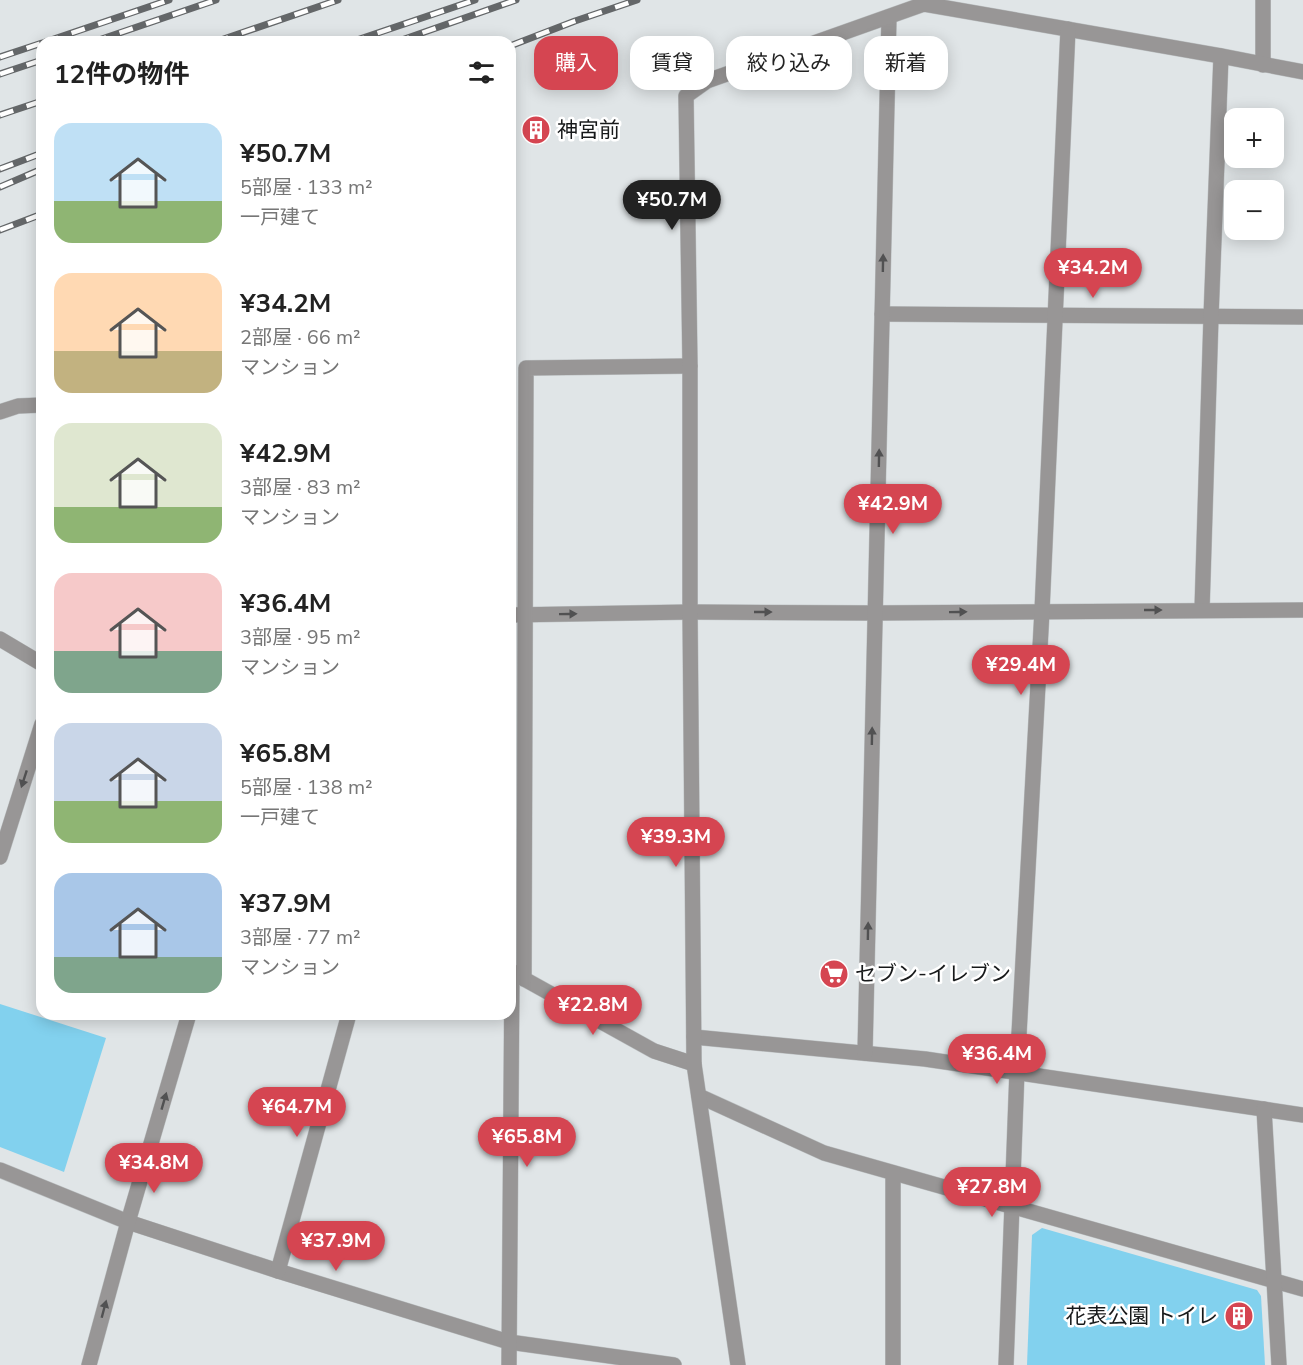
<!DOCTYPE html>
<html lang="ja">
<meta charset="utf-8">
<style>
body{margin:0;font-family:"Nunito Sans","Noto Sans JP",sans-serif;background:#f6f6f6;color:#222;height:100vh;display:flex;flex-direction:column;font-size:22px;white-space:nowrap}
*{box-sizing:border-box;margin:0}
p{font-size:20px;color:#767676}
.icon{flex:none;width:33px;height:33px;fill:none;stroke:currentColor;stroke-width:2;stroke-linecap:round;stroke-linejoin:round}
.map{position:relative;flex:1;overflow:hidden}
.drawer{position:absolute;left:36px;top:36px;width:480px;height:984px;display:flex;flex-direction:column;background:#fff;border-radius:18px;box-shadow:0 3px 15px #0003}
.drawer>*{flex:none}
.guide{position:absolute;left:534px;top:36px;width:570px;height:54px;display:flex;gap:12px}
.tools{position:absolute;left:1224px;top:108px;display:grid;gap:12px}
.tools a{display:grid;place-items:center;width:60px;height:60px;border-radius:12px;background:#fff;box-shadow:0 3px 15px #0003;font-size:30px}
.price{position:absolute;translate:-50% -51px;padding:0 14px;border-radius:21px;background:#d54551;color:#fff;font-size:20px;line-height:39px;filter:drop-shadow(0 2px 3px #0008)}
.price::after{content:'';position:absolute;left:50%;top:36px;width:18px;height:14px;margin-left:-9px;background:inherit;clip-path:polygon(0 0,100% 0,50% 100%)}
.price.active{background:#222;color:#fff}
ul{padding:0;list-style:none}
li{display:flex;align-items:center;gap:18px;height:150px;padding:0 18px}
li span{display:grid;place-items:center;flex:none;width:168px;height:120px;border-radius:18px;color:#555}
li>.icon{margin-inline-start:auto}
span .icon{width:72px;height:72px;fill:#fffc;stroke-width:1}
li b{font-size:26px}
h2{display:flex;justify-content:space-between;align-items:center;height:72px;padding:0 18px;font-size:26px}
.chip{padding:0 21px;border-radius:18px;background:#fff;box-shadow:0 3px 15px #0003;font-size:21px;line-height:54px}
.chip.active{background:#d54551;color:#fff}
.map>svg:first-child{display:block}
</style>
<div class="map">
<svg width="1303" height="1365" viewBox="0 0 1303 1365">
<rect width="100%" height="100%" fill="#e0e5e7"/>
<g fill="#82d1ee">
<polygon points="0,1004 106,1038 64,1172 0,1147"/>
<polygon points="1042,1228 1257,1290 1261,1296 1265,1365 1027,1365 1032,1235"/>
</g>
<g fill="none" stroke-linecap="round" stroke-linejoin="round">
<g stroke="#bcc0c2" stroke-width="16">
<g id="minor">
<polyline points="1263,0 1263,65"/>
<polyline points="882,314 1303,317"/>
<polyline points="0,412 18,406 42,405"/>
<polyline points="1202,610 1211,317 1221,56"/>
<polyline points="510,615 690,612 875,613 1303,610"/>
<polyline points="0,639 42,664"/>
<polyline points="0,857 42,724"/>
<polyline points="517,975 654,1051 694,1064"/>
<polyline points="524,979 526,368 690,366"/>
<polyline points="694,1037 925,1059 1303,1115"/>
<polyline points="865,1053 889,17"/>
<polyline points="699,1096 824,1153 1303,1289"/>
<polyline points="1264,1109 1279,1365"/>
<polyline points="0,1170 128,1222 278,1271 509,1342 674,1365"/>
<polyline points="278,1271 349,1014"/>
<polyline points="89,1365 128,1222 189,1014"/>
<polyline points="509,1365 512,971"/>
<polyline points="738,1365 694,1064 690,612 690,366 686,96 707,81 924,4 1221,56 1303,72"/>
<polyline points="893,1365 893,1173"/>
<polyline points="1006,1365 1017,1071 1042,611 1068,29"/>
</g>
</g>
<use href="#minor" stroke="#989696" stroke-width="15"/>
<g stroke="#646769" stroke-width="7">
<g id="rail">
<polyline points="45,42 169,0"/>
<polyline points="93,42 216,0"/>
<polyline points="215,42 338,0"/>
<polyline points="351,42 475,0"/>
<polyline points="396,42 516,0"/>
<polyline points="510,46 575,21 637,0"/>
<polyline points="0,57 42,43"/>
<polyline points="0,74 42,60"/>
<polyline points="0,115 42,101"/>
<polyline points="0,169 42,153"/>
<polyline points="0,187 42,169"/>
<polyline points="0,230 42,214"/>
</g>
</g>
<use href="#rail" stroke="#fff" stroke-width="4.5" stroke-dasharray="14" stroke-linecap="butt"/>
</g>
<defs><path id="oneway-solid" d="M-6-.8H1V-3.2L6.5 0L1 3.2V.8H-6Z" transform="scale(1.5)"/></defs>
<g fill="#515152">
<use href="#oneway-solid" transform="translate(883 263) rotate(-89)"/>
<use href="#oneway-solid" transform="translate(879 458) rotate(-89)"/>
<use href="#oneway-solid" transform="translate(1153 610)"/>
<use href="#oneway-solid" transform="translate(763 612)"/>
<use href="#oneway-solid" transform="translate(958 612) rotate(-1)"/>
<use href="#oneway-solid" transform="translate(568 614) rotate(-1)"/>
<use href="#oneway-solid" transform="translate(872 736) rotate(-89)"/>
<use href="#oneway-solid" transform="translate(24 779) rotate(108)"/>
<use href="#oneway-solid" transform="translate(868 931) rotate(-89)"/>
<use href="#oneway-solid" transform="translate(164 1101) rotate(-74)"/>
<use href="#oneway-solid" transform="translate(104 1309) rotate(-75)"/>
</g>
<defs>
<g id="building-disc" transform="scale(1.5)"><circle r="9.5" fill="#d54551" stroke="#fff"/><path d="M-4-6H4V6H1V3H-1V6H-4ZM-2.5-4.3h1.7v1.8h-1.7ZM.8-4.3h1.7v1.8H.8ZM-2.5-1h1.7V.8h-1.7ZM.8-1h1.7V.8H.8Z" fill="#fff"/></g>
<g id="supermarket-disc" transform="scale(1.5)"><circle r="9.5" fill="#d54551" stroke="#fff"/><path d="M-6-5.5h2.5l.6 2H6L4.5 2H-2.5L-4.4-4H-6ZM-1.5 3.2a1.3 1.3 0 1 0 .1 0ZM3 3.2a1.3 1.3 0 1 0 .1 0Z" fill="#fff"/></g>
</defs>
<g fill-rule="evenodd">
<use href="#building-disc" x="536" y="130"/>
<use href="#supermarket-disc" x="834" y="974"/>
<use href="#building-disc" x="1239" y="1316"/>
</g>
<g text-anchor="middle" stroke-width="5" stroke-linejoin="round" paint-order="stroke">
<g font-size="21" fill="#17191a" stroke="#fff" text-anchor="start">
<text x="557" y="137">神宮前</text>
<text x="855" y="981">セブン-イレブン</text>
<text x="1218" y="1323" text-anchor="end">花表公園 トイレ</text>
</g>
</g>
</svg>
<div class="tools">
<a>+</a>
<a>−</a>
</div>
<b class="price active" style="left:672px;top:231px">¥50.7M</b>
<b class="price" style="left:1093px;top:299px">¥34.2M</b>
<b class="price" style="left:893px;top:535px">¥42.9M</b>
<b class="price" style="left:1021px;top:696px">¥29.4M</b>
<b class="price" style="left:676px;top:868px">¥39.3M</b>
<b class="price" style="left:593px;top:1036px">¥22.8M</b>
<b class="price" style="left:997px;top:1085px">¥36.4M</b>
<b class="price" style="left:297px;top:1138px">¥64.7M</b>
<b class="price" style="left:527px;top:1168px">¥65.8M</b>
<b class="price" style="left:154px;top:1194px">¥34.8M</b>
<b class="price" style="left:992px;top:1218px">¥27.8M</b>
<b class="price" style="left:336px;top:1272px">¥37.9M</b>
<div class="guide">
<a class="chip active">購入</a>
<a class="chip">賃貸</a>
<a class="chip">絞り込み</a>
<a class="chip">新着</a>
</div>
<section class="drawer">
<h2>12件の物件<svg class="icon" aria-label="filters" viewBox="0 0 24 24"><path d="M4 7h16M4 17h16"/><circle cx="9" cy="7" r="2"/><circle cx="15" cy="17" r="2"/></svg></h2>
<ul>
<li><span style="background:linear-gradient(#bfe0f5 65%,#8fb573 0)"><svg class="icon" aria-label="home" viewBox="0 0 24 24"><path d="M3 11l9-7 9 7M6 9v11h12V9"/></svg></span><div><b>¥50.7M</b><p>5部屋 · 133 m²</p><p>一戸建て</p></div></li>
<li><span style="background:linear-gradient(#ffd9b3 65%,#c2b280 0)"><svg class="icon" aria-label="home" viewBox="0 0 24 24"><path d="M3 11l9-7 9 7M6 9v11h12V9"/></svg></span><div><b>¥34.2M</b><p>2部屋 · 66 m²</p><p>マンション</p></div></li>
<li><span style="background:linear-gradient(#dfe7d0 70%,#8fb573 0)"><svg class="icon" aria-label="home" viewBox="0 0 24 24"><path d="M3 11l9-7 9 7M6 9v11h12V9"/></svg></span><div><b>¥42.9M</b><p>3部屋 · 83 m²</p><p>マンション</p></div></li>
<li><span style="background:linear-gradient(#f6c9c9 65%,#7fa58c 0)"><svg class="icon" aria-label="home" viewBox="0 0 24 24"><path d="M3 11l9-7 9 7M6 9v11h12V9"/></svg></span><div><b>¥36.4M</b><p>3部屋 · 95 m²</p><p>マンション</p></div></li>
<li><span style="background:linear-gradient(#c9d6e8 65%,#8fb573 0)"><svg class="icon" aria-label="home" viewBox="0 0 24 24"><path d="M3 11l9-7 9 7M6 9v11h12V9"/></svg></span><div><b>¥65.8M</b><p>5部屋 · 138 m²</p><p>一戸建て</p></div></li>
<li><span style="background:linear-gradient(#a9c7e8 70%,#7fa58c 0)"><svg class="icon" aria-label="home" viewBox="0 0 24 24"><path d="M3 11l9-7 9 7M6 9v11h12V9"/></svg></span><div><b>¥37.9M</b><p>3部屋 · 77 m²</p><p>マンション</p></div></li>
</ul>
</section>
</div>
